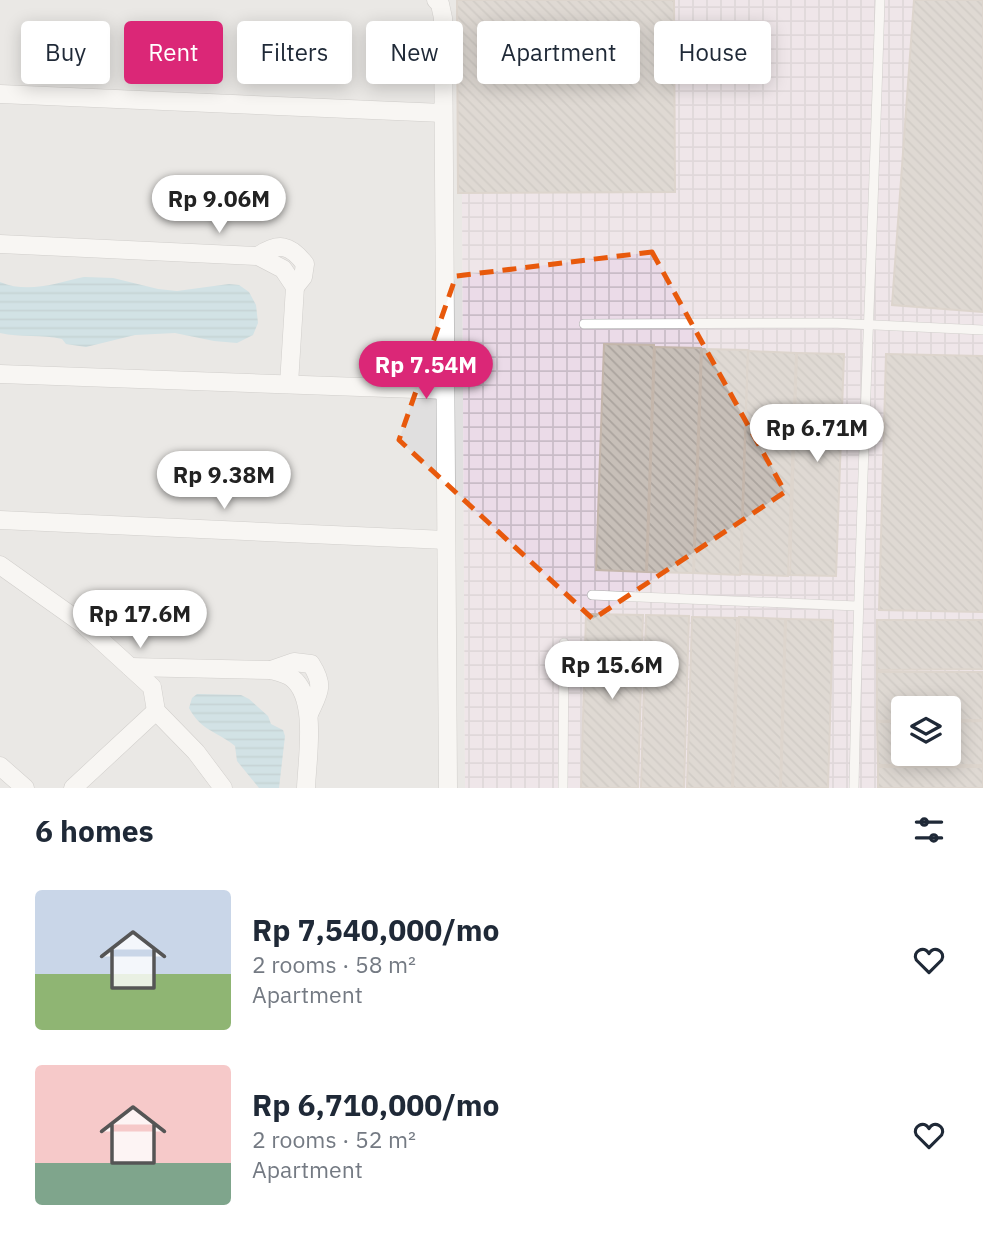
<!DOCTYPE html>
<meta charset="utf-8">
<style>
body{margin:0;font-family:"IBM Plex Sans",sans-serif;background:#f6f6f7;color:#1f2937;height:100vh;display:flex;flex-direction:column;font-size:26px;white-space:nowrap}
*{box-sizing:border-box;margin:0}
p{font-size:23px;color:#747a83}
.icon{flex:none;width:38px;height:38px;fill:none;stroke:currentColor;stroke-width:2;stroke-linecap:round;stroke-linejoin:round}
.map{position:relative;height:788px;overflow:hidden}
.sheet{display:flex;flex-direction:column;background:#fff;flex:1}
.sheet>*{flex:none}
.guide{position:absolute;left:21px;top:21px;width:942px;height:63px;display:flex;gap:14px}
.tools{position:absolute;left:891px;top:696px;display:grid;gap:14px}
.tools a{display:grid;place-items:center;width:70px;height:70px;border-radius:7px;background:#fff;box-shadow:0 4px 18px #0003;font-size:35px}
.price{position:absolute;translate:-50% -60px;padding:0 16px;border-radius:24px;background:#fff;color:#222;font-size:23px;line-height:46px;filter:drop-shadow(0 2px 4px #0008)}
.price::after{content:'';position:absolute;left:50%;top:42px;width:21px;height:16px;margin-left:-10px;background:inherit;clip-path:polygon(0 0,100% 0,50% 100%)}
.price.active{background:#db2777;color:#fff}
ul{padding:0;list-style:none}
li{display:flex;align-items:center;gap:21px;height:175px;padding:0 35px}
li span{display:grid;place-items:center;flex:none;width:196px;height:140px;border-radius:7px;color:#555}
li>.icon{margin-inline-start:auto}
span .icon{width:84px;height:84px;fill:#fffc;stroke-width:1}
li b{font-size:30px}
h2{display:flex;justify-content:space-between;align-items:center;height:84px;padding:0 35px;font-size:30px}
.tag{padding:0 24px;border-radius:7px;background:#fff;box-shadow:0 4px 18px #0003;font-size:24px;line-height:63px}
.tag.active{background:#db2777;color:#fff}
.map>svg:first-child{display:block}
</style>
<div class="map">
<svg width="983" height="788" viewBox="0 0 983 788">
<defs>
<pattern id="industrial-grid" width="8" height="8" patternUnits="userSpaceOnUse" patternTransform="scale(1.75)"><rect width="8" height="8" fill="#ebdbe8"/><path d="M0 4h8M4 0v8" fill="none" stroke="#c9bcc7"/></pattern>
<pattern id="water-rules" width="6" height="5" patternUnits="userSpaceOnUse" patternTransform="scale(1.75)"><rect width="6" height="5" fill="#aad3df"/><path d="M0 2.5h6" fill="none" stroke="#92b5bf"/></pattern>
<pattern id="building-back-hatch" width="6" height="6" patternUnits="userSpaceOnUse" patternTransform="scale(1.75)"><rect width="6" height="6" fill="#c7bfb8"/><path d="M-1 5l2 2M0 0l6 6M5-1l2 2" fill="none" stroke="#aba49e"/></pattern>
</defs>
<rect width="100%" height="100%" fill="#f2efe9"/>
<polygon fill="#e0dfdf" points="0,0 461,0 465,788 0,788"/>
<path fill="url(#industrial-grid)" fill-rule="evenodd" d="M 461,0 L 983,0 L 983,788 L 465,788 ZM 903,709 L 948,709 L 948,754 L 903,754 Z"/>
<g fill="url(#water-rules)">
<path d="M 84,277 L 113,278 L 158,289 L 177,291 L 229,284 L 239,285 L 249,292 L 256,305 L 258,323 L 253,335 L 237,343 L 214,341 L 175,333 L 135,335 L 86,347 L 66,344 L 62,339 C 42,334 21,338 0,333 L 0,282 C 28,294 56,283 84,277 Z"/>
<path d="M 197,694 L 241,695 L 249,699 L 268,716 L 271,724 L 283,730 L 285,736 L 279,788 L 259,788 L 237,761 L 235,746 C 217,731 201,731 189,708 L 192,698 Z"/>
</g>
<g fill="url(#building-back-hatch)" stroke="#c4b6ab" stroke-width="2">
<polygon points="457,0 674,0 675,192 458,193"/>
<polygon points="914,0 983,0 983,312 892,305"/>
<polygon points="604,344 654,345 646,572 596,570"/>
<polygon points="655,347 701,348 693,573 647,572"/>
<polygon points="702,349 748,350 740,575 694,573"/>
<polygon points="748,351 796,353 788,576 741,574"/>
<polygon points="797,353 844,354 836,576 790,575"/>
<polygon points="886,354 983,356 983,612 879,610"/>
<polygon points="586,614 643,615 638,788 581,788"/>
<polygon points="646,615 689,616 684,788 641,788"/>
<polygon points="692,617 737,618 732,788 687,788"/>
<polygon points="739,617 785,619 780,788 733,788"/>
<polygon points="786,619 833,620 828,788 781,788"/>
<polygon points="877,620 983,620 983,669 877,670"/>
<polygon points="877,672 983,672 983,720 948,720 948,709 903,709 903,720 877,721"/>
<polygon points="983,721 983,765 878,765 877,722 903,722 903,754 948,754 948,722"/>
<rect x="878" y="767" width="105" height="21"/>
</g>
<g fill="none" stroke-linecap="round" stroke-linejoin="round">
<g stroke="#a9a9a9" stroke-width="10">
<g id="service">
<polyline points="584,324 832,323 983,330"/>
<polyline points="592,595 857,606"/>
<polyline points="563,788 564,643"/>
<path d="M 854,788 C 859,525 872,263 880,0"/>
</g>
</g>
<g stroke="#a9a9a9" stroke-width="19">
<g id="minor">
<polyline points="436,0 440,4 443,18 448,788"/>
<polyline points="0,94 443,113"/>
<polyline points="0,244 258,256 283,269 295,287 289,384"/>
<path d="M 258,256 C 278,242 290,244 305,264 L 303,277 L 295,287"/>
<polyline points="0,374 445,390"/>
<polyline points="0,520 446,540"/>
<polyline points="0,565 83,624 152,687 156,711 196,752 223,788"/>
<path d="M 130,667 L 271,670 C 278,672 287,674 292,678 C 318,698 307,759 306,788"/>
<path d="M 271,670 L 294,662 L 311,664 C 325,686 319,692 309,714"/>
<polyline points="0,766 25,788"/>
<polyline points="73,788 156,711"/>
</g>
</g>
<use href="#service" stroke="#fff" stroke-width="9"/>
<use href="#minor" stroke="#fff" stroke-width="18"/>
</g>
<path d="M0 0H983V788H0ZM 652,252 L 785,492 L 593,619 L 399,440 L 456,276 Z" fill="#f2efe9" fill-opacity=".55" fill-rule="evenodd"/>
<path fill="none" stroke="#e8590c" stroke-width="5" stroke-dasharray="14 9" stroke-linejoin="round" d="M 652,252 L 785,492 L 593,619 L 399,440 L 456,276 Z"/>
</svg>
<div class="tools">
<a><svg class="icon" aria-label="layers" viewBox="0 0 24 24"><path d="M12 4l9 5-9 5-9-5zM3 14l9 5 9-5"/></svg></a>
</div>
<b class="price" style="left:219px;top:235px">Rp 9.06M</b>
<b class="price active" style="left:426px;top:401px">Rp 7.54M</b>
<b class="price" style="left:817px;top:464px">Rp 6.71M</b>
<b class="price" style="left:224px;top:511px">Rp 9.38M</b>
<b class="price" style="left:140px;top:650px">Rp 17.6M</b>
<b class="price" style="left:612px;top:701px">Rp 15.6M</b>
<div class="guide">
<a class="tag">Buy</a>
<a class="tag active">Rent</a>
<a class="tag">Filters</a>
<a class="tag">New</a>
<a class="tag">Apartment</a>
<a class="tag">House</a>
</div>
</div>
<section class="sheet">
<h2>6 homes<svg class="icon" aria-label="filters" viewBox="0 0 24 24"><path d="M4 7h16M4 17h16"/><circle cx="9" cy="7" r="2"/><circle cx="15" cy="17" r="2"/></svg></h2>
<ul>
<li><span style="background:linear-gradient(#c9d6e8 60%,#8fb573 0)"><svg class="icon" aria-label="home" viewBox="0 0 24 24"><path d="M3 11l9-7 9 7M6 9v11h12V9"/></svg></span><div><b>Rp 7,540,000/mo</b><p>2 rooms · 58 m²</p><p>Apartment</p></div><svg class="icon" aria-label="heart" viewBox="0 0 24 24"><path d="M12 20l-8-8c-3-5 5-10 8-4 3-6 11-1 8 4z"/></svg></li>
<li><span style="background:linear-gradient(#f6c9c9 70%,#7fa58c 0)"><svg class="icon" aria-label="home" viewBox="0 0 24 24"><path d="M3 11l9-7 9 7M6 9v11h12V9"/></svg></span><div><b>Rp 6,710,000/mo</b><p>2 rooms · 52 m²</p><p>Apartment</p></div><svg class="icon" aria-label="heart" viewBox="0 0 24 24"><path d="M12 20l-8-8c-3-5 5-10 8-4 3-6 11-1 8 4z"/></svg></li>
</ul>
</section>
